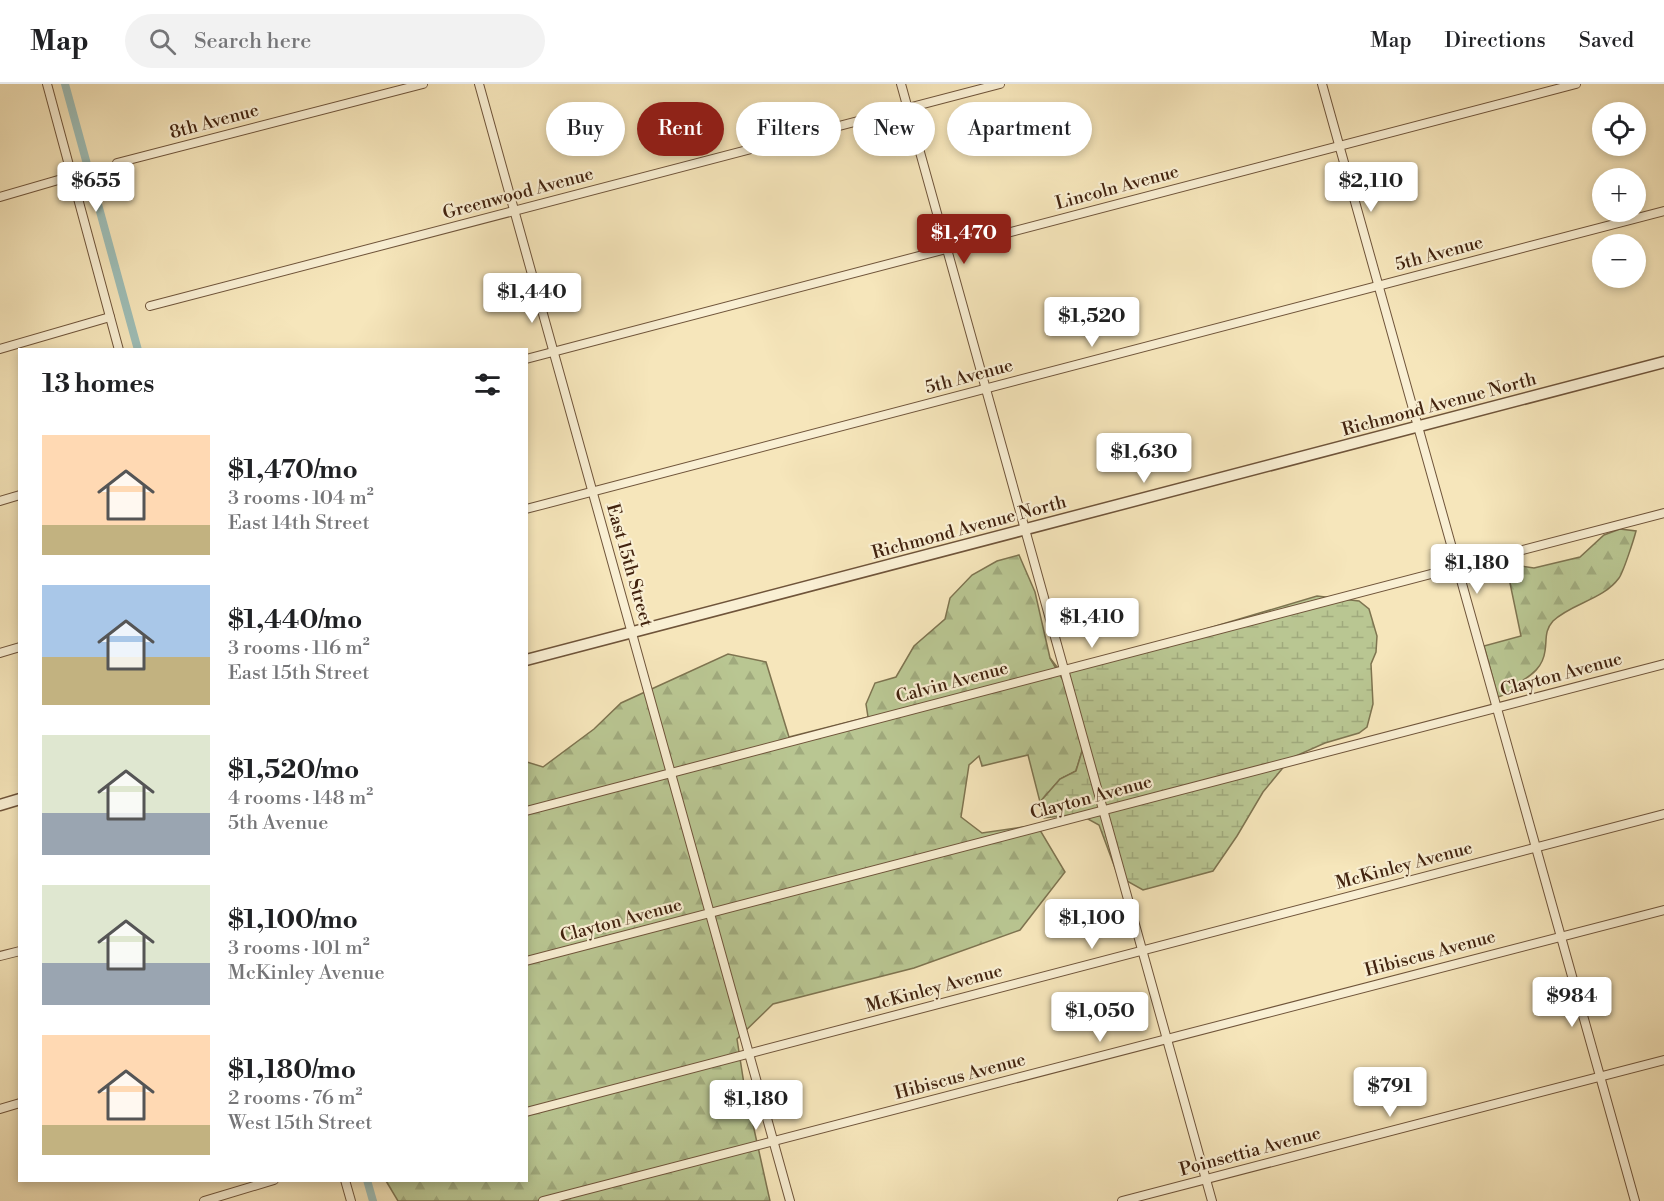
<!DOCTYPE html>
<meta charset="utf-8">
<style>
body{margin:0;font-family:"Libre Bodoni",serif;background:#f2f2f2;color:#202124;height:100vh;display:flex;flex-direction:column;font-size:22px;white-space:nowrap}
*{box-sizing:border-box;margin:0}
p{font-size:20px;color:#757577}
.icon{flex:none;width:33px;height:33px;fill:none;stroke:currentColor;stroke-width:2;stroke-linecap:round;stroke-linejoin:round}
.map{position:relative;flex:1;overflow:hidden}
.drawer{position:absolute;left:18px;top:264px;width:510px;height:834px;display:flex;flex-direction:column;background:#fff;border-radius:0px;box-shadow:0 3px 9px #0003}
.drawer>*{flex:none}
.hud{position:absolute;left:546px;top:18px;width:570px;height:54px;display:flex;gap:12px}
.tools{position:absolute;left:1592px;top:18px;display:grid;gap:12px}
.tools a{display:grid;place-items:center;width:54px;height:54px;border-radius:50%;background:#fff;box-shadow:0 3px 9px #0003;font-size:30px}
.price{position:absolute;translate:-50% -51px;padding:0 14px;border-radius:6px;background:#fff;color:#222;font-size:20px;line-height:39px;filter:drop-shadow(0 2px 3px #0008)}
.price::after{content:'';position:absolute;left:50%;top:36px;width:18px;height:14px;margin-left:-9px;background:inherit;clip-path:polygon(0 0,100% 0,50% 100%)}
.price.on{background:#8f2418;color:#fff}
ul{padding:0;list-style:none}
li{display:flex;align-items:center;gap:18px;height:150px;padding:0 24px}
li span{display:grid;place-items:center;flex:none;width:168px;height:120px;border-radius:0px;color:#555}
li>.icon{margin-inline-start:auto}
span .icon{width:72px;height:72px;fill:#fffc;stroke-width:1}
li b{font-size:26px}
h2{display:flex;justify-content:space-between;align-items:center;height:72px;padding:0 24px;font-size:26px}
.tag{padding:0 21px;border-radius:27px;background:#fff;box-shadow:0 3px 9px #0003;font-size:21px;line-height:54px}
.tag.on{background:#8f2418;color:#fff}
header{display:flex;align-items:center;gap:36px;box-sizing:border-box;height:84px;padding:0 30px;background:#fff;border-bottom:2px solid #e0e0e0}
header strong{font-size:28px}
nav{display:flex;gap:33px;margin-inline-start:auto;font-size:21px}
.search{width:420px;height:54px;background:#f2f2f2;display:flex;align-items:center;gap:15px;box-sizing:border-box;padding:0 21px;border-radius:33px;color:#757577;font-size:22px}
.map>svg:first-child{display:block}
</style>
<header>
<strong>Map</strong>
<div class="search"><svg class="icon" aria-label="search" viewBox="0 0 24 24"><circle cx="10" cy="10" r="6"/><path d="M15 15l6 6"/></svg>Search here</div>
<nav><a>Map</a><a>Directions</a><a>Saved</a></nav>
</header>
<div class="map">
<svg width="1664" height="1117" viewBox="0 0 1664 1117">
<defs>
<pattern id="forest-firs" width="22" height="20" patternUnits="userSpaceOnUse" patternTransform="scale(1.5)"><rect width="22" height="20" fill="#b9c692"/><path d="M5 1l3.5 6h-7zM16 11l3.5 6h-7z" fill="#a0aa7d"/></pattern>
<pattern id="wetland-marsh" width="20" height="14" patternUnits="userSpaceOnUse" patternTransform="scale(1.5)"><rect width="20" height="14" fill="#b9c692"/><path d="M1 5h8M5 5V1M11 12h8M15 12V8" fill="none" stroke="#a0aa7d"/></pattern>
</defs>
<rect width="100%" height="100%" fill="#f6e6bb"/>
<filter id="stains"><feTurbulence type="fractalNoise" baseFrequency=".00333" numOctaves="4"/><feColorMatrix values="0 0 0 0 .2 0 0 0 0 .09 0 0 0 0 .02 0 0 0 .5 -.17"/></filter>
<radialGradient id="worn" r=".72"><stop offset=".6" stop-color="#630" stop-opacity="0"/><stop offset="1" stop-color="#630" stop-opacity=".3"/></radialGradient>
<g fill="url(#forest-firs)" stroke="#7e7450" stroke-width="1.5">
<path d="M 1620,445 L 1636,447 C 1634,455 1623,489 1619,494 C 1603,516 1572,519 1553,537 C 1544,547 1547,556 1545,567 C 1543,583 1532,591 1520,598 C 1510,604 1512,609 1498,613 L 1484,562 L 1521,552 L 1506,480 L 1534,484 L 1580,473 L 1604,451 Z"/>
<polygon points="1019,471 1035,508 1050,574 1069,606 1086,654 1076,687 1060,695 1040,718 1028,671 982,682 979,672 969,681 961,733 982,749 1037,741 1065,788 1020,846 914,884 773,920 737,955 744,1000 770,1117 398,1117 386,1097 526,1096 527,678 543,683 594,645 621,619 728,570 766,578 789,653 868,633 866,620 875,599 896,593 914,562 945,535 950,514 972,491 997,477"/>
</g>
<polygon fill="url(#wetland-marsh)" stroke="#7e7450" stroke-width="1.5" points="1317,512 1359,517 1369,525 1377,552 1376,568 1371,580 1373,620 1367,643 1359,649 1325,659 1291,674 1263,708 1237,752 1213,787 1143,806 1118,792 1099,741 1079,730 1044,734 1040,718 1060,695 1076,687 1086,654 1069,606 1050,574 1061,588"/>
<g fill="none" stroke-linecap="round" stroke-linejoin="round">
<g stroke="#9ebeb7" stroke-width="8">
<polyline points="65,0 138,266"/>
<polyline points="367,1096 373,1117"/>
</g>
<g stroke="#6f543a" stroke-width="10">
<g id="minor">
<polyline points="47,0 119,266"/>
<polyline points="479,0 790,1117"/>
<polyline points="901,0 1212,1117"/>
<polyline points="1322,0 1635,1117"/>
<polyline points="117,79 423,0"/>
<polyline points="0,113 72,92"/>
<polyline points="150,222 1000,0"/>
<polyline points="0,265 110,233"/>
<polyline points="526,275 1576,0"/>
<polyline points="0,417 20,411"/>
<polyline points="526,425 1664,127"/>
<polyline points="0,569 20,563"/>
<polyline points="526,727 1664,429"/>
<polyline points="0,872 20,867"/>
<polyline points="526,877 1664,580"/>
<polyline points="0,1025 20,1019"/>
<polyline points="526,1028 1664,730"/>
<polyline points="345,1096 351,1117"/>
<polyline points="204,1117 274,1096"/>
<polyline points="543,1117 1664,826"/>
<polyline points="1122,1117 1664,976"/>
</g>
</g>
<g stroke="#6f543a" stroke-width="13">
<g id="tertiary">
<polyline points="526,576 1664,278"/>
<polyline points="0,721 20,715"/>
</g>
</g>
<use href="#minor" stroke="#f9efd3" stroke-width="8"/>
<use href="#tertiary" stroke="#f9efd3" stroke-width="10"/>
</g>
<g text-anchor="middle" stroke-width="4.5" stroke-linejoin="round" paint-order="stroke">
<g font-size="18" fill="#42230f" stroke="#f9efd3">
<text transform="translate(214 37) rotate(-15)" y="6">8th Avenue</text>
<text transform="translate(1117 103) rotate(-15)" y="6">Lincoln Avenue</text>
<text transform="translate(518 109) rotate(-15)" y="6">Greenwood Avenue</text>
<text transform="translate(1439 169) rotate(-15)" y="6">5th Avenue</text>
<text transform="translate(969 292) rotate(-15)" y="6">5th Avenue</text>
<text transform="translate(1439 320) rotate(-15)" y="6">Richmond Avenue North</text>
<text transform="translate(969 443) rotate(-15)" y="6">Richmond Avenue North</text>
<text transform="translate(630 481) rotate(74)" y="6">East 15th Street</text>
<text transform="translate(1561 590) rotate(-15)" y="6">Clayton Avenue</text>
<text transform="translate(952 598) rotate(-15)" y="6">Calvin Avenue</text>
<text transform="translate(1091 713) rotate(-15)" y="6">Clayton Avenue</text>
<text transform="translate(1404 781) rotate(-15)" y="6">McKinley Avenue</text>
<text transform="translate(621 836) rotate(-15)" y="6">Clayton Avenue</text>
<text transform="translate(1430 869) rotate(-15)" y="6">Hibiscus Avenue</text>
<text transform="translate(934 904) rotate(-15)" y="6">McKinley Avenue</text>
<text transform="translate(960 992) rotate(-15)" y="6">Hibiscus Avenue</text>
<text transform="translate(1250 1067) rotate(-15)" y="6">Poinsettia Avenue</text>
</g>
</g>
<rect width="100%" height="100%" filter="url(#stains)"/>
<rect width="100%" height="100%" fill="url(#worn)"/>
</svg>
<div class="tools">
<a><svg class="icon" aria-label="locate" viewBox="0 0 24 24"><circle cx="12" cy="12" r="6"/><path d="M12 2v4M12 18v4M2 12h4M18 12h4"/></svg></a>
<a>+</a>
<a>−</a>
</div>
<b class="price" style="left:96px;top:129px">$655</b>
<b class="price" style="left:1371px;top:129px">$2,110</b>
<b class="price on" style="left:964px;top:181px">$1,470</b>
<b class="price" style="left:532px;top:240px">$1,440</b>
<b class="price" style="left:1092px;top:264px">$1,520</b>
<b class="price" style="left:1144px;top:400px">$1,630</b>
<b class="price" style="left:1477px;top:511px">$1,180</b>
<b class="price" style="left:1092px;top:565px">$1,410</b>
<b class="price" style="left:1092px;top:866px">$1,100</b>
<b class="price" style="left:1572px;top:944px">$984</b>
<b class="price" style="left:1100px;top:959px">$1,050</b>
<b class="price" style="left:1390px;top:1034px">$791</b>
<b class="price" style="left:756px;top:1047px">$1,180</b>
<div class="hud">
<a class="tag">Buy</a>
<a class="tag on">Rent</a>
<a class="tag">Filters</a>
<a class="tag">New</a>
<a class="tag">Apartment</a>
</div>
<section class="drawer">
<h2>13 homes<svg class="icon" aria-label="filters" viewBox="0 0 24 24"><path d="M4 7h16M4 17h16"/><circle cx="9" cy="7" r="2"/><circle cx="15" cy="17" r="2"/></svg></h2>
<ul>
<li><span style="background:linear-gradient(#ffd9b3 75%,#c2b280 0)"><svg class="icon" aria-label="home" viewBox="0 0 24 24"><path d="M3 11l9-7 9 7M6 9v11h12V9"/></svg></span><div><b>$1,470/mo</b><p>3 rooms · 104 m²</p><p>East 14th Street</p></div></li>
<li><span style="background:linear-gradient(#a9c7e8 60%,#c2b280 0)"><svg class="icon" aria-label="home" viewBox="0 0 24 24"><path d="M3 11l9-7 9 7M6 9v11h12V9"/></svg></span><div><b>$1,440/mo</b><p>3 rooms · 116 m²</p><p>East 15th Street</p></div></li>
<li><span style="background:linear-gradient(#dfe7d0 65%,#9aa5b1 0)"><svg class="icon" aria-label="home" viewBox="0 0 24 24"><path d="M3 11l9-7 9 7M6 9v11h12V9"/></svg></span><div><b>$1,520/mo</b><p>4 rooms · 148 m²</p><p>5th Avenue</p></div></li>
<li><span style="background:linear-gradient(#dfe7d0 65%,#9aa5b1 0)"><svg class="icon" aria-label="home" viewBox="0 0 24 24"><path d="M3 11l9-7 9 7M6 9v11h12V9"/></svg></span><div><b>$1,100/mo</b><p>3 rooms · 101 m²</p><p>McKinley Avenue</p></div></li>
<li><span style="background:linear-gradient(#ffd9b3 75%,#c2b280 0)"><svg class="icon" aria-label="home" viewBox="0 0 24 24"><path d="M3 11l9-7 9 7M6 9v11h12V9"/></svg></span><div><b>$1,180/mo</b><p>2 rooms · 76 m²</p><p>West 15th Street</p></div></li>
</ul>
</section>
</div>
